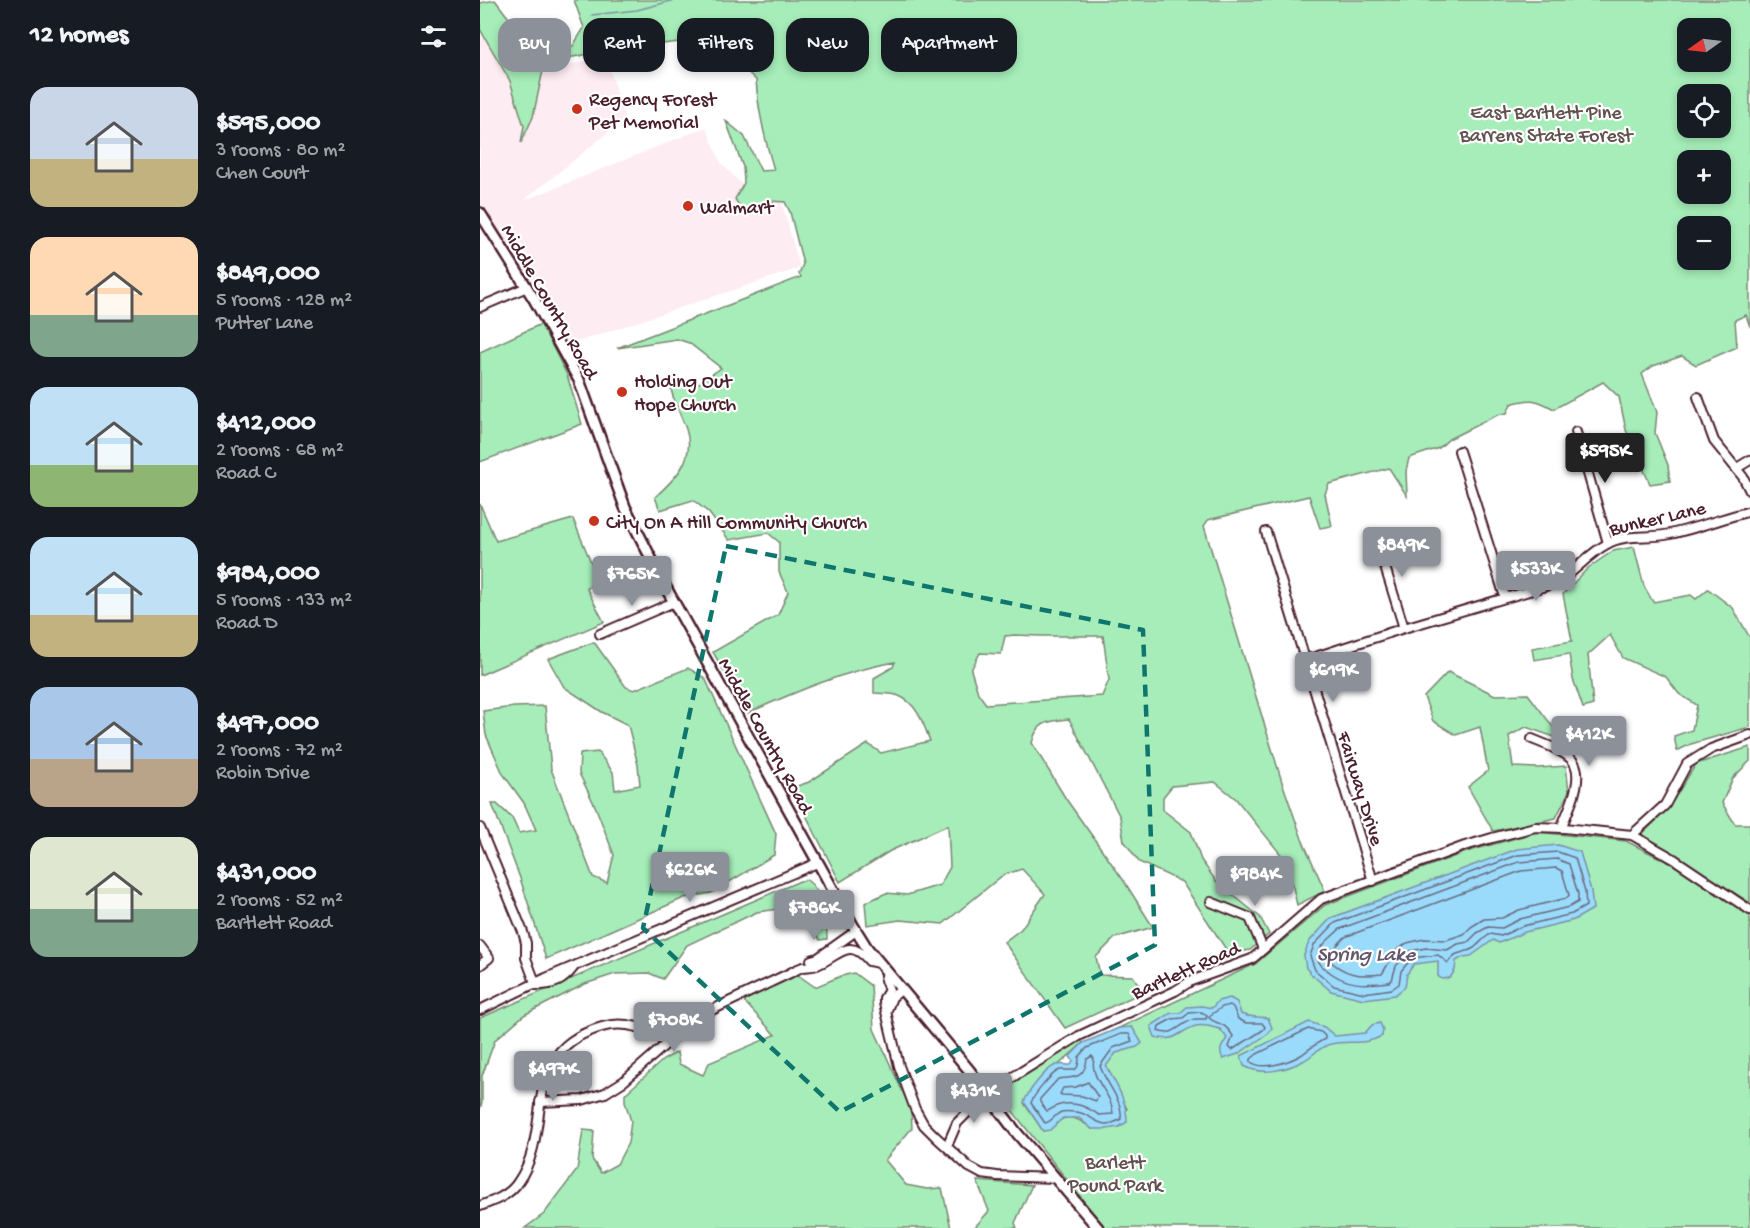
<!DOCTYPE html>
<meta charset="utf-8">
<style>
body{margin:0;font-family:"Gochi Hand",sans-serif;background:#20242c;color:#f1f3f6;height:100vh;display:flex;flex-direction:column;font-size:22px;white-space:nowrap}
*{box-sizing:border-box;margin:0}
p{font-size:20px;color:#9ea1a6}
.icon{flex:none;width:33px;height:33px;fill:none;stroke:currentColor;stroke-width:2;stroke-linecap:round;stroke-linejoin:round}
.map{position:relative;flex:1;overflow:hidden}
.drawer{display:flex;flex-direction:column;background:#171b24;width:480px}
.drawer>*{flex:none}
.banner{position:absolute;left:18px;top:18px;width:570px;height:54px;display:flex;gap:12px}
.needle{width:39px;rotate:256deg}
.controls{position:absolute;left:1197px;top:18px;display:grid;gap:12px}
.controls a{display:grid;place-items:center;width:54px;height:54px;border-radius:12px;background:#171b24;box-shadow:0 3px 9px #0003;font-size:30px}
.price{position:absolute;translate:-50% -51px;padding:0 14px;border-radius:6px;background:#8c9099;color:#fff;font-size:20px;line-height:39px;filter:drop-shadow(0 2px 3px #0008)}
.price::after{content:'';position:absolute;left:50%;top:36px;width:18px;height:14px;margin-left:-9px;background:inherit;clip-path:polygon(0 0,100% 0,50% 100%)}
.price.selected{background:#222;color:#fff}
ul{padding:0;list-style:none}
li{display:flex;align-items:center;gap:18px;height:150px;padding:0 30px}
li span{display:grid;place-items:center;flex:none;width:168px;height:120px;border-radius:18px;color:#555}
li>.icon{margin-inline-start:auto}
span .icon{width:72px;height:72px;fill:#fffc;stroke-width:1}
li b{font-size:26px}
h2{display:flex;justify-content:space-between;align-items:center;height:72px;padding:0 30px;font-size:26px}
.pill{padding:0 21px;border-radius:18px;background:#171b24;box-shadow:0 3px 9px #0003;font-size:21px;line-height:54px}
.pill.selected{background:#8c9099;color:#fff}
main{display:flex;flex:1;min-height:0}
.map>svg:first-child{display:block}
</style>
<main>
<section class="drawer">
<h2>12 homes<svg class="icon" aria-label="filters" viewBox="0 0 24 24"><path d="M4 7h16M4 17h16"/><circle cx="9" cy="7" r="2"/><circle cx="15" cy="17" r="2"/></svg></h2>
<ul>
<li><span style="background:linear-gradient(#c9d6e8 60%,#c2b280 0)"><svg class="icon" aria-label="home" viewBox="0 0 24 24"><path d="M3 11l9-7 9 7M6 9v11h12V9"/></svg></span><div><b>$595,000</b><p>3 rooms · 80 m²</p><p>Chen Court</p></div></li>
<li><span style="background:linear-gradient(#ffd9b3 65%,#7fa58c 0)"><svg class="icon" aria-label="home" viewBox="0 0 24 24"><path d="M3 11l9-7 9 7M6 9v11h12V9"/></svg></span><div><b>$849,000</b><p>5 rooms · 128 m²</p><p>Putter Lane</p></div></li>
<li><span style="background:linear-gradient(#bfe0f5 65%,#8fb573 0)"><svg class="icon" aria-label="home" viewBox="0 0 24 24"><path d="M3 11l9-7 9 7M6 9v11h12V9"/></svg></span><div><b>$412,000</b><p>2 rooms · 68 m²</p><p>Road C</p></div></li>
<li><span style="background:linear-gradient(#bfe0f5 65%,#c2b280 0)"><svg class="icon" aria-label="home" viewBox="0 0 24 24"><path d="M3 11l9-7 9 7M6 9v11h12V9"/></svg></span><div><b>$984,000</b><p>5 rooms · 133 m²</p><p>Road D</p></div></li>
<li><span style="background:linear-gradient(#a9c7e8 60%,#b9a48a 0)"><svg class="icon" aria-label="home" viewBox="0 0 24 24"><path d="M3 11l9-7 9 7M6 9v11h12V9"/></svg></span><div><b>$497,000</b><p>2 rooms · 72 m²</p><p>Robin Drive</p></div></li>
<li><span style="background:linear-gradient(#dfe7d0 60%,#7fa58c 0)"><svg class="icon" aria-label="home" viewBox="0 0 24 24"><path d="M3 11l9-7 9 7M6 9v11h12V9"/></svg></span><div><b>$431,000</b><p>2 rooms · 52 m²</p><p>Bartlett Road</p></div></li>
</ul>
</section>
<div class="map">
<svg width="1270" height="1228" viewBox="0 0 1270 1228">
<rect width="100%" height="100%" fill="#fff"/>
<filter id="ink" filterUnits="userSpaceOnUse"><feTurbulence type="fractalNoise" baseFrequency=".0167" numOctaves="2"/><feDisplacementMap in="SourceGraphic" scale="12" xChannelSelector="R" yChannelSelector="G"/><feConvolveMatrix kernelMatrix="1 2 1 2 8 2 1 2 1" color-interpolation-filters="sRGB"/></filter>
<g filter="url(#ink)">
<polygon fill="#fdecf1" points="0,0 18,0 40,75 126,57 145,119 43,201 226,127 241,163 273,196 302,204 320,268 81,347 0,209"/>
<g fill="#a6edb9" stroke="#788672" stroke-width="1.5" fill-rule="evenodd">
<path d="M 15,0 L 48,43 L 62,57 L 93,46 L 104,28 L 94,0 L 1270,0 L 1270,327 L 1266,315 L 1255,320 L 1257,347 L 1216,365 L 1202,356 L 1173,366 L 1162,374 L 1177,412 L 1175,433 L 1188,465 L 1190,481 L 1170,484 L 1146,430 L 1139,397 L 1123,382 L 1074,409 C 1056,399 1051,398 1031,404 L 1027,413 L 1017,415 L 969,439 L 959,448 L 929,458 L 926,471 L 927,496 L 909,468 L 849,484 L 845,494 L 852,526 L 840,528 L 829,496 L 728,520 L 724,526 L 802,782 L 822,839 L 845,891 L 817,905 L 807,862 L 756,799 L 735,782 L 692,786 L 683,797 L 683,810 L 711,832 L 721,860 L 736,881 L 780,917 L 789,934 L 770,950 L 749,954 L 702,882 L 659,862 L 644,841 L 640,817 L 589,719 C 569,721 557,721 552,743 L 586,799 L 644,881 L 673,927 L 635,938 L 616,957 L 620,975 L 653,976 L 663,992 L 585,1028 L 524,942 L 541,929 L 565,894 L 542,869 L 523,875 L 463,924 L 420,920 L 387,925 L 385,903 L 406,893 L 427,895 L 460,885 L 470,867 L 468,825 L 410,851 L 360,882 L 312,788 L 329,782 L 388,744 L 401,753 L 450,741 C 444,725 437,703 419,696 C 412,693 402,694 394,693 L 394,678 L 413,667 L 415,662 C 364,671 315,692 268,713 L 233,652 L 298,615 L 308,592 L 299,572 L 299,542 L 288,533 L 249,540 L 229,513 L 213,500 L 180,510 L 175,497 C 195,479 216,459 206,429 C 200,413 193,401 190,385 L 219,383 L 241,368 L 209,343 L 197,339 L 137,348 L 321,277 L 319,274 L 323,264 L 310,212 L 305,202 L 289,201 L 262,211 L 255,199 L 264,183 L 263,167 L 246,121 L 264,136 L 281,171 L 294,170 C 285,140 278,111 276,80 L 250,56 L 225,39 L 131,50 L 66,62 L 62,75 L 53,117 L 41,143 L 44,126 L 30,81 L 0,29 L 0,3 ZM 1208,28 L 1240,28 L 1240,62 L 1208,62 ZM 1208,94 L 1240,94 L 1240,128 L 1208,128 ZM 1208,160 L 1240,160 L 1240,194 L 1208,194 ZM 1208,226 L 1240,226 L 1240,260 L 1208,260 ZM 535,635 L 560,636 L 623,636 L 629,680 L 622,696 L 506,704 L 498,693 L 491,670 L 500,653 L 521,654 L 525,636 Z"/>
<polygon points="61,324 87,375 102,424 0,462 0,352"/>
<polygon points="0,504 16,541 93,519 118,579 107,589 124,622 0,675"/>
<polygon points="1154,547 1164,586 1173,602 1211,595 1216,599 1228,589 1253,608 1270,638 1270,727 1211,744 1197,751 1194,736 1212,730 1217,705 1199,694 1186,677 1143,658 1130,635 1108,655 1113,705 1103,708 1093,679 1089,654 1054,660 1052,648 1092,641 1083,594 1108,568 1133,551"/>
<polygon points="114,642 146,687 154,690 208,668 225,678 296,834 294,855 231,893 204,898 66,959 40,878 12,804 17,804 32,818 39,833 56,830 44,803 23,774 6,735 3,711 34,707 65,706 71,769 113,877 127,883 134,855 116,808 99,773 100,754 118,752 133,772 135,790 160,785 158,765 148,725 122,712 84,687 68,659"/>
<polygon points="968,672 1015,695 1048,694 1083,740 1046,727 1029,736 1033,767 1058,768 1086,766 1089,791 1076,818 1013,831 988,787 1008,771 1000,727 976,735 953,721 944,697"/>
<polygon points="1270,747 1270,761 1253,778 1242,803 1255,824 1270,824 1270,903 1162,834 1187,810 1216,764"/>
<path d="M 1057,832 L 1146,841 L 1194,865 L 1270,916 L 1270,1228 L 625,1228 L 515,1089 L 599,1036 L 603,1043 L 556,1085 L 544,1103 L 563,1131 C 585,1116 590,1111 612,1129 L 647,1109 L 626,1066 L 609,1042 L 775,964 L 845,905 L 986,852 Z"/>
<path d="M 327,880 C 344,893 347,919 347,939 L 340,940 L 314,907 L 277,912 L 207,945 L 183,979 L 169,973 L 135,974 L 105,984 L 44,1015 L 15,1040 L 2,1076 L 2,1103 L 0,1109 L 0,1018 L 320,881 Z"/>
<polygon points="374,973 391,986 394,1029 431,1110 432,1128 405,1160 426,1185 447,1189 462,1188 471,1228 45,1228 64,1214 97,1170 103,1130 114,1131 112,1159 121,1173 137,1164 148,1143 151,1121 145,1102 145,1094 183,1060 197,1052 199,1064 223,1075 229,1063 295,1035 261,998 318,975 335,987 361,976"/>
<polygon points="497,1181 552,1185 535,1223 537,1228 494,1228 509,1211"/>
</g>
<g fill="#9adbfc" stroke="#7a90a8" stroke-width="1.5">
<polygon points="1078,845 1100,852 1111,891 1113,909 1094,920 1045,932 1019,943 1013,940 991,956 983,957 976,961 975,970 970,978 962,979 958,976 958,961 934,964 927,974 925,987 915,995 884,999 851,991 831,974 826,968 824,955 829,942 851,918 1037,849"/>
<path d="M 750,998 L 757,1002 L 761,1014 C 769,1018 779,1016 788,1018 L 792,1028 L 789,1033 L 758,1054 L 743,1059 C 738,1050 742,1046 747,1038 L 740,1029 C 733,1027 723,1024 716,1026 C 698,1031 697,1043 675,1037 L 671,1026 L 691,1013 L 700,1013 L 707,1007 L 722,1006 L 732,1008 L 738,1001 Z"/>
<path d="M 829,1022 L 844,1027 L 855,1036 L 885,1033 L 892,1025 L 900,1023 L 903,1030 L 902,1036 C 881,1047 871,1039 851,1044 C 840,1046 833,1056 823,1061 C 806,1070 782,1076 764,1066 L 761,1056 Z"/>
<path d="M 652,1027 L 662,1043 L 657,1047 L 636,1053 L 626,1066 C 636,1084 647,1100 647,1122 L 639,1127 L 627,1129 L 612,1129 L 599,1118 L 583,1118 L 570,1130 L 563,1131 L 544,1102 C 548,1092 565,1069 576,1065 C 581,1064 586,1065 591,1065 L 593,1061 L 590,1056 L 603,1043 L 639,1028 Z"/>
</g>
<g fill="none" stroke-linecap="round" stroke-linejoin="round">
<g stroke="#6a6a7f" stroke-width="1.5">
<path d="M 1078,852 L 1095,858 L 1105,892 L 1106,906 L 1092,914 L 1043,926 L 1021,936 L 1010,934 C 1004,938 1000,943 994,948 C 983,955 976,949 968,963 L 958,955 L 932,958 L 921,971 L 919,984 L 912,989 L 884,993 L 854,986 L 835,970 L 830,956 L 834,945 L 855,923 L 1038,855 Z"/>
<path d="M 1077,859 L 1089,864 L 1098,894 L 1098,902 L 1089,907 L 1040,919 L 1022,928 L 1008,927 L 997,933 L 988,942 L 978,944 L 967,950 L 946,948 L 930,951 L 916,966 L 912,980 L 909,982 C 885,985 866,986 847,970 C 841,966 837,962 838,955 C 840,945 853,936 860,929 L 1039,862 Z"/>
<path d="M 1076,868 L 1082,871 L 1089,895 L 1087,898 L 1039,910 L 1022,918 L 1004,919 L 991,927 L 984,934 L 966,940 L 944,939 L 927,943 L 916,951 L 902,974 C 879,977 864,975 847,958 L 849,954 L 865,937 L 1041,871 Z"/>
<path d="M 750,1005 L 753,1007 L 758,1019 L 766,1023 L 782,1023 L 785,1027 L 783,1030 L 752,1050 L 749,1047 L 753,1036 C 742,1019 737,1026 728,1017 L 742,1007 Z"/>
<path d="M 721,1012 L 727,1015 L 726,1019 C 722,1019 719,1019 715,1019 C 701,1022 693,1038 678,1031 L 679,1026 L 692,1019 L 703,1018 L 709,1013 Z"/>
<path d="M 828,1029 L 841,1032 L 845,1036 L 845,1039 C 836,1043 829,1050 821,1055 C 809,1062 783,1071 771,1062 L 771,1059 L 777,1054 Z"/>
<path d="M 641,1034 L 649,1034 L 652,1041 L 633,1048 L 620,1066 C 626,1084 643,1099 641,1119 C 618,1133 613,1113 596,1112 C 592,1112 585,1111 581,1112 C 574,1115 572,1122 565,1123 L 551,1103 C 553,1096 572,1072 580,1070 C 591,1069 599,1075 599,1057 L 607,1048 Z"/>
<path d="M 612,1056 L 614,1059 C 609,1079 633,1094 633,1114 L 619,1115 C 607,1107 595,1101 580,1105 C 574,1106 572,1110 567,1111 L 560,1102 L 560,1099 L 578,1079 C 594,1077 604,1080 607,1059 Z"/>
<polygon points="608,1082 618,1097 616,1101 602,1096 582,1095 580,1094 583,1088 596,1087"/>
</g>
<polyline stroke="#7a90a8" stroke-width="1.5" points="112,15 157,10 195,0"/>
<g stroke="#4a1f2b" stroke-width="12">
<g id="minor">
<polyline points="0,307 47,287"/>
<polyline points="1218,397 1234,441 1263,477 1270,491"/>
<polyline points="1096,432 1128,543"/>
<polyline points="979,451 1025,597"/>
<polyline points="1257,468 1270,460"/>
<polyline points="786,532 893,881"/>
<polyline points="895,535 924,628"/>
<polyline points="120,634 194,602"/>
<path d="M 826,660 L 924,628 L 1076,583 C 1095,572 1108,554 1127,544 C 1146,533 1170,539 1190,534 C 1217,528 1244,518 1270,511"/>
<path d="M 1052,739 C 1064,744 1080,749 1090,758 C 1108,773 1088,811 1081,828"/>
<polyline points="0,828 43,932 46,943 46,958 56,985"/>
<polyline points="1152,835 1185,805 1207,764 1231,749 1270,735"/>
<polyline points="731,902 770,918 783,949"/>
<polyline points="0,946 9,958 0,965"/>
<polyline points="331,960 338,958 376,931"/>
<polyline points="407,972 405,980 409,990 404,998 404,1003 419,1066 435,1109 444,1125 456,1137 489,1167 502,1174 517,1176 575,1178"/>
<path d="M 58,985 C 74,985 83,981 93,968"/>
<polyline points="0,1010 66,978 337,863"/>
<polyline points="407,1010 412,997 421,990"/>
<path d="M 60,1102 L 102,1100 L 125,1093 L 144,1081 L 217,1017 L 310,973 C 314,971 319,968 323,967 C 328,966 332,967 337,965 C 359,956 369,936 389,961 L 399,963"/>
<polyline points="467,1146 477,1123 507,1093 599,1036 695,991 711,981 772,959 841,899 985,846 1012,838 1055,827 1084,828 1152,835 1194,859 1270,910"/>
<path d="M 0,1206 C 14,1201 30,1195 38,1182 C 76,1128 36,1051 122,1027 C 144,1020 168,1028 186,1042"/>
</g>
</g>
<g stroke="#4a1f2b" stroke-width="14">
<polyline id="major" points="0,213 54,299 99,380 145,507 185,586 372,924 387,948 489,1070 536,1132 618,1228"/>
</g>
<use href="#minor" stroke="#fff" stroke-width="8"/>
<use href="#major" stroke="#fff" stroke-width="9"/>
</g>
</g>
<path fill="none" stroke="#0f766e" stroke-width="4.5" stroke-dasharray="12 8" stroke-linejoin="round" d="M 246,546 L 663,630 L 675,945 L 360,1112 L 163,928 Z"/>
<g fill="#c8321e" stroke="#fff" stroke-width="2">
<circle cx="97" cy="109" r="6"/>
<circle cx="208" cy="206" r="6"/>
<circle cx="142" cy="392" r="6"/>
<circle cx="114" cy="521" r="6"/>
</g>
<g text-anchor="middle" stroke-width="4.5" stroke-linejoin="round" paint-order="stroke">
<g font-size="20" fill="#4a1f2b" stroke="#fff" text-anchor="start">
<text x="109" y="105">Regency Forest<tspan x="109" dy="23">Pet Memorial</tspan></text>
<text x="220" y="213">Walmart</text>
<text x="154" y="387">Holding Out<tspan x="154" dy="23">Hope Church</tspan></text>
<text x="126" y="528">City On A Hill Community Church</text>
</g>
<g font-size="20" fill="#61524e" stroke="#fff">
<text x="1066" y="118">East Bartlett Pine<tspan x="1066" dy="23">Barrens State Forest</tspan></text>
<text x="635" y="1168">Barlett<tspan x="635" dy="23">Pound Park</tspan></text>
</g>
<g font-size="20" fill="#4a1f2b" stroke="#fff">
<text transform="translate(71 301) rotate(60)" y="7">Middle Country Road</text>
<text transform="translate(1177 517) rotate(-13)" y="7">Bunker Lane</text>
<text transform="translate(287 735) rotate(61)" y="7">Middle Country Road</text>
<text transform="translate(882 788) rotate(73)" y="7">Fairway Drive</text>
<text transform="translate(705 969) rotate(-24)" y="7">Bartlett Road</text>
</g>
<g font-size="21" font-style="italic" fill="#62576a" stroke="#fff">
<text x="886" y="960">Spring Lake</text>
</g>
</g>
</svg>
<div class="controls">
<a><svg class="needle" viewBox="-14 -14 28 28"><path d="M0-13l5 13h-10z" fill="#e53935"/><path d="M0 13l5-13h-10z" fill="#9ea1a6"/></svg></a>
<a><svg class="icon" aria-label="locate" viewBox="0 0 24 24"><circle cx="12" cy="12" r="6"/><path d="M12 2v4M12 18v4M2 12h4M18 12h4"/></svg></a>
<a>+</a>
<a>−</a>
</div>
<b class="price selected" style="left:1125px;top:484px">$595K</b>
<b class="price" style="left:922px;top:578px">$849K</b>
<b class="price" style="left:1056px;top:602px">$533K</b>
<b class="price" style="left:152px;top:607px">$765K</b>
<b class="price" style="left:853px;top:703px">$619K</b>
<b class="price" style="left:1109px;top:767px">$412K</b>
<b class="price" style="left:210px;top:903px">$626K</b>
<b class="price" style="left:775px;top:907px">$984K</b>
<b class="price" style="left:334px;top:941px">$786K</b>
<b class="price" style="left:194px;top:1053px">$708K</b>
<b class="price" style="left:73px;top:1102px">$497K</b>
<b class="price" style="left:494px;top:1124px">$431K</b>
<div class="banner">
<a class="pill selected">Buy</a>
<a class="pill">Rent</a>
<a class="pill">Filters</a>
<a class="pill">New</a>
<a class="pill">Apartment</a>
</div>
</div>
</main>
